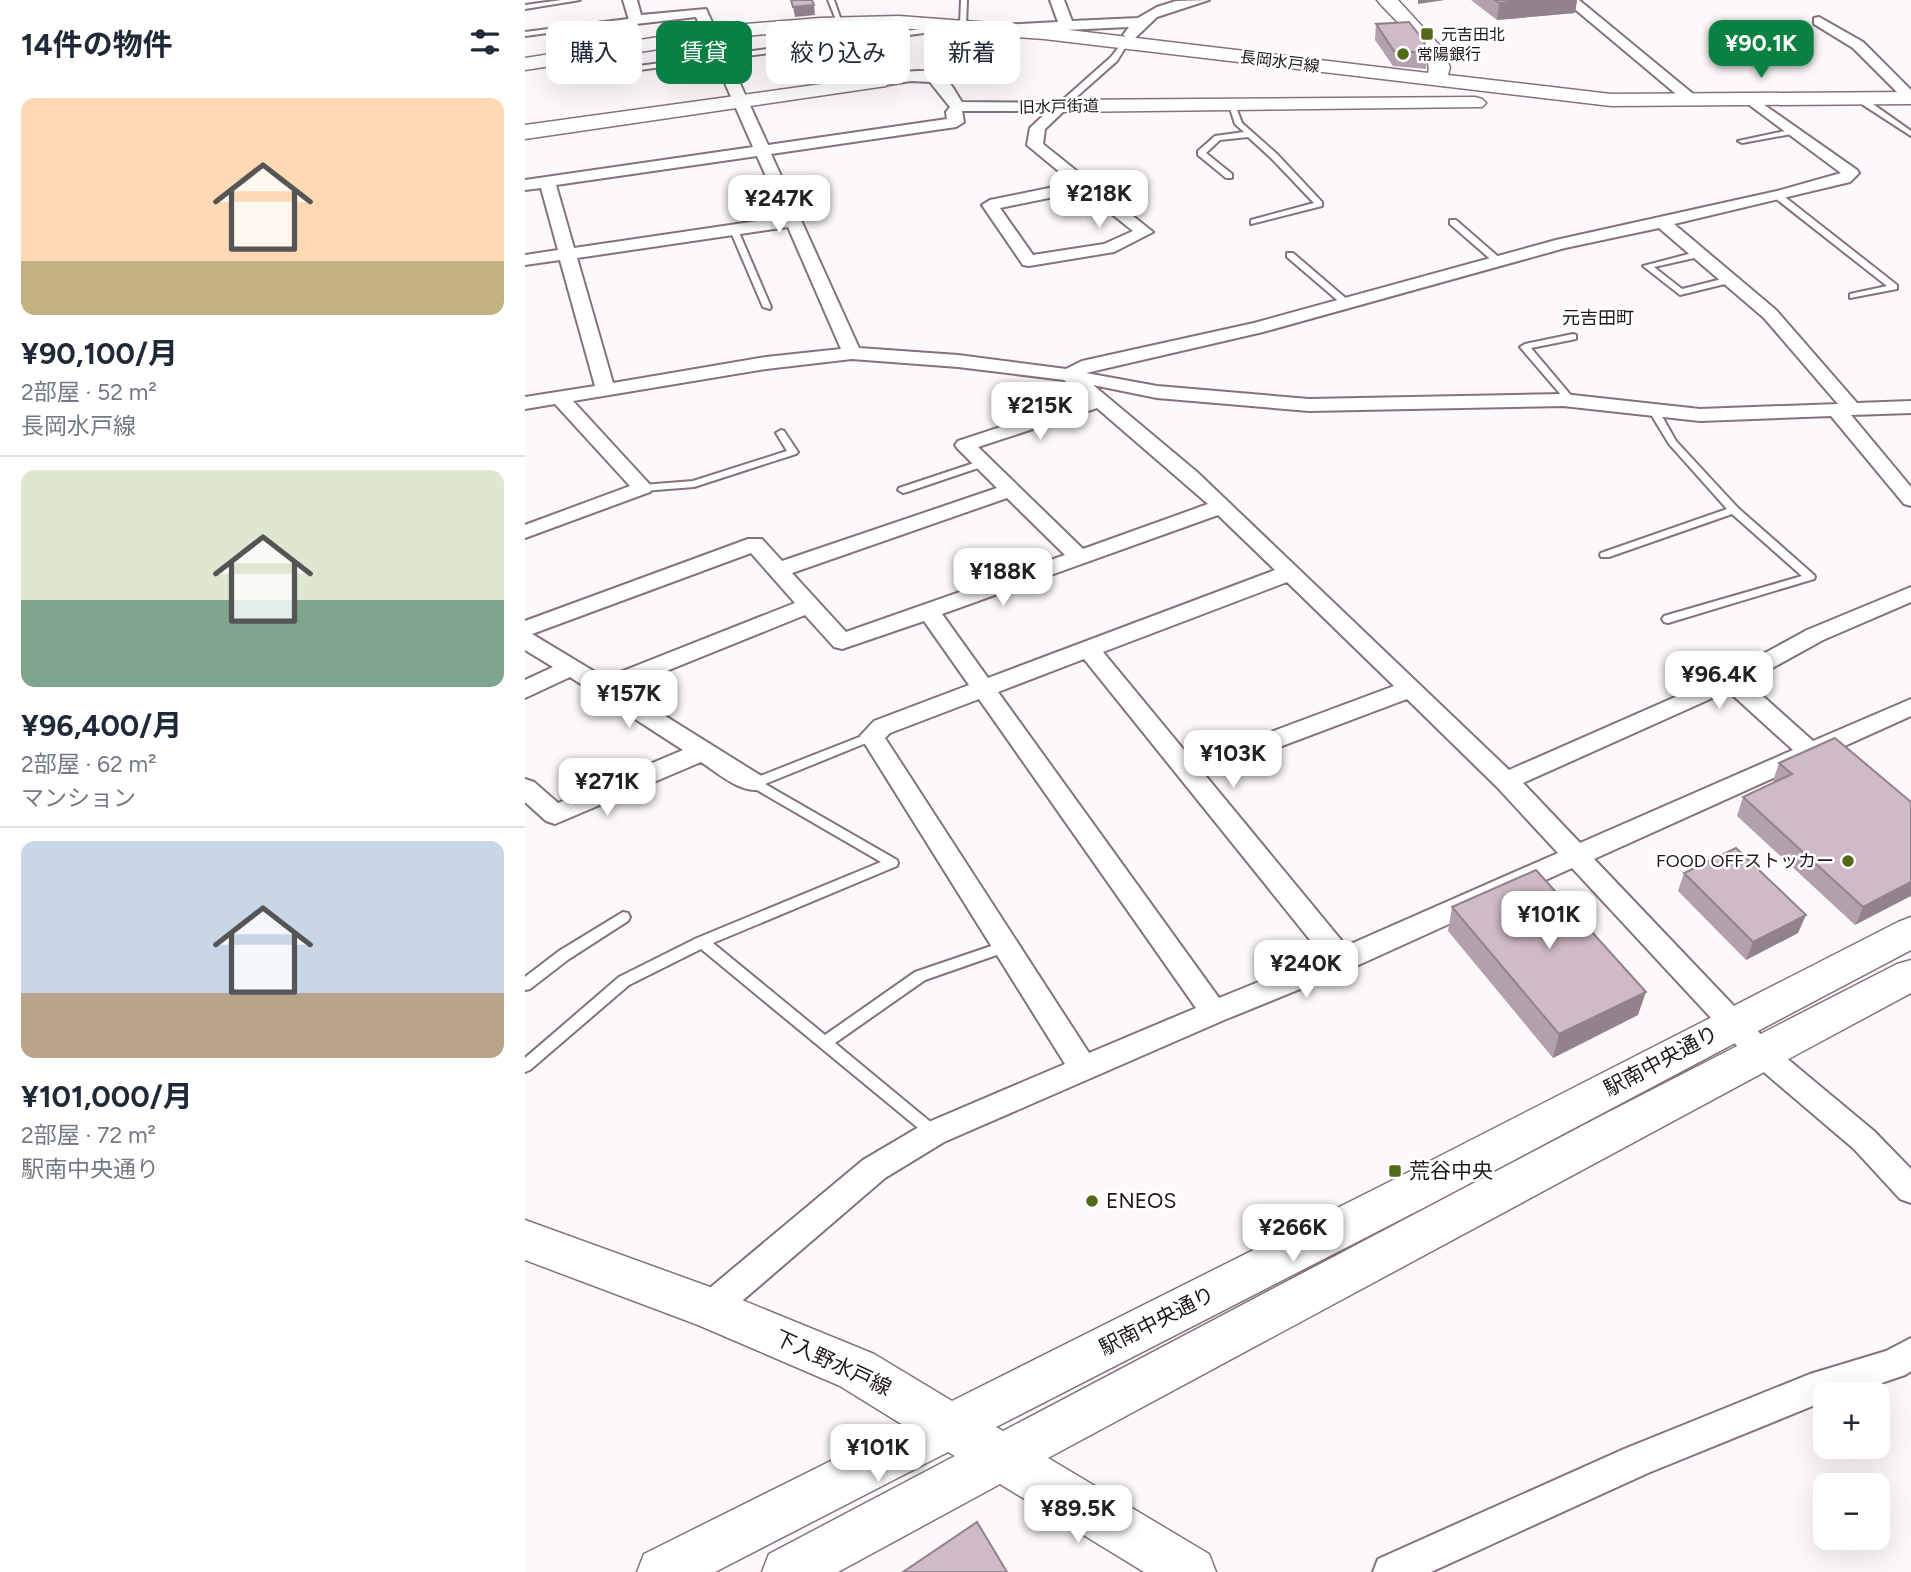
<!DOCTYPE html>
<html lang="ja">
<meta charset="utf-8">
<style>
body{margin:0;font-family:Figtree,"Noto Sans JP",sans-serif;background:#f6f6f7;color:#1f2937;height:100vh;display:flex;flex-direction:column;font-size:26px;white-space:nowrap}
*{box-sizing:border-box;margin:0}
p{font-size:23px;color:#747a83}
.icon{flex:none;width:38px;height:38px;fill:none;stroke:currentColor;stroke-width:2;stroke-linecap:round;stroke-linejoin:round}
.map{position:relative;flex:1;overflow:hidden}
.details{display:flex;flex-direction:column;background:#fff;width:525px}
.details>*{flex:none}
.banner{position:absolute;left:21px;top:21px;width:665px;height:63px;display:flex;gap:14px}
.buttons{position:absolute;left:1288px;top:1382px;display:grid;gap:14px}
.buttons a{display:grid;place-items:center;width:77px;height:77px;border-radius:14px;background:#fff;box-shadow:0 7px 28px #0002;font-size:35px}
.price{position:absolute;translate:-50% -60px;padding:0 16px;border-radius:14px;background:#fff;color:#222;font-size:23px;line-height:46px;filter:drop-shadow(0 2px 4px #0008)}
.price::after{content:'';position:absolute;left:50%;top:42px;width:21px;height:16px;margin-left:-10px;background:inherit;clip-path:polygon(0 0,100% 0,50% 100%)}
.price.current{background:#0b8043;color:#fff}
ul{padding:0;list-style:none}
li{display:grid;align-content:center;gap:14px;height:371px;padding:0 21px}
li+li{border-top:2px solid #e0e1e3}
li span{display:grid;place-items:center;height:217px;border-radius:14px;color:#555}
li>.icon{margin-inline-start:auto}
span .icon{width:126px;height:126px;fill:#fffc;stroke-width:1}
li b{font-size:30px}
h2{display:flex;justify-content:space-between;align-items:center;height:84px;padding:0 21px;font-size:30px}
.pill{padding:0 24px;border-radius:14px;background:#fff;box-shadow:0 7px 28px #0002;font-size:24px;line-height:63px}
.pill.current{background:#0b8043;color:#fff}
main{display:flex;flex:1;min-height:0}
.map>svg:first-child{display:block}
</style>
<main>
<section class="details">
<h2>14件の物件<svg class="icon" aria-label="filters" viewBox="0 0 24 24"><path d="M4 7h16M4 17h16"/><circle cx="9" cy="7" r="2"/><circle cx="15" cy="17" r="2"/></svg></h2>
<ul>
<li><span style="background:linear-gradient(#ffd9b3 75%,#c2b280 0)"><svg class="icon" aria-label="home" viewBox="0 0 24 24"><path d="M3 11l9-7 9 7M6 9v11h12V9"/></svg></span><div><b>¥90,100/月</b><p>2部屋 · 52 m²</p><p>長岡水戸線</p></div></li>
<li><span style="background:linear-gradient(#dfe7d0 60%,#7fa58c 0)"><svg class="icon" aria-label="home" viewBox="0 0 24 24"><path d="M3 11l9-7 9 7M6 9v11h12V9"/></svg></span><div><b>¥96,400/月</b><p>2部屋 · 62 m²</p><p>マンション</p></div></li>
<li><span style="background:linear-gradient(#c9d6e8 70%,#b9a48a 0)"><svg class="icon" aria-label="home" viewBox="0 0 24 24"><path d="M3 11l9-7 9 7M6 9v11h12V9"/></svg></span><div><b>¥101,000/月</b><p>2部屋 · 72 m²</p><p>駅南中央通り</p></div></li>
</ul>
</section>
<div class="map">
<svg width="1386" height="1572" viewBox="0 0 1386 1572">
<rect width="100%" height="100%" fill="#fcf8fb"/>
<g fill="none" stroke-linecap="round" stroke-linejoin="round">
<g stroke="#85727e" stroke-width="4">
<g id="lane">
<polygon points="37,0 55,0 0,9 0,5"/>
<polygon points="303,0 309,0 317,23 312,22"/>
<polygon points="436,0 442,0 441,26 438,28 37,80 33,78 37,76 435,24"/>
<polygon points="111,18 114,20 113,21 0,36 0,32"/>
<polygon points="598,42 603,43 592,61 539,108 533,108 533,104 586,57"/>
<polygon points="1332,97 1338,97 1386,131 1386,136 1332,101"/>
<polygon points="703,102 709,102 717,123 752,154 797,202 797,206 726,224 726,220 789,203 746,158 723,137 695,140 681,153 707,174 707,178 701,178 673,155 673,151 690,136 719,132 710,124"/>
<polygon points="1269,129 1272,129 1272,133 1217,143 1213,141"/>
<polygon points="1250,194 1256,194 1372,285 1372,289 1325,298 1325,294 1362,286 1250,198"/>
<polygon points="925,220 931,220 977,260 977,264 971,264 925,224"/>
<polygon points="206,228 213,230 246,307 245,309 238,307 205,230"/>
<polygon points="1175,251 1178,252 1178,256 1129,267 1157,289 1205,277 1209,280 1208,282 1155,295 1118,266"/>
<polygon points="762,253 768,253 824,301 824,305 818,305 762,257"/>
<polygon points="1048,334 1051,335 1051,339 1006,348 1049,399 1049,403 1043,403 995,347 1000,344"/>
<polygon points="1129,408 1134,411 1151,441 1213,508 1289,575 1290,577 1289,579 1143,623 1139,622 1137,619 1139,616 1277,576 1207,514 1084,557 1076,557 1075,555 1076,553 1202,509 1144,444 1124,411"/>
<polygon points="256,430 259,431 273,452 271,454 169,487 118,491 113,488 118,485 168,481 262,451 251,433"/>
<polygon points="458,460 463,463 462,465 382,492 378,493 373,490 374,488"/>
<polygon points="347,732 353,736 351,739 240,784 372,860 373,863 372,866 188,943 300,1035 390,972 481,941 486,942 488,946 486,950 400,980 310,1043 414,1129 416,1133 414,1137 409,1139 404,1137 176,949 104,985 5,1070 0,1072 0,1058 94,977 172,938 356,862 225,786 223,783 225,780"/>
<polygon points="98,912 103,913 105,917 103,921 44,959 5,989 0,990 0,977 34,951"/>
</g>
</g>
<g stroke="#85727e" stroke-width="4">
<g id="street">
<path d="M 98,0 L 112,0 L 116,15 L 181,9 L 243,145 L 422,119 L 421,112 L 425,107 L 405,82 L 386,81 L 354,86 L 347,82 L 349,79 C 369,74 403,64 421,79 C 428,86 432,95 437,102 L 541,103 L 543,106 L 541,109 L 520,129 L 518,144 L 628,232 L 589,252 L 504,266 L 498,265 L 457,205 L 465,200 L 548,183 L 502,145 L 505,128 L 523,111 L 437,111 L 439,122 L 431,127 L 246,154 L 334,348 L 433,355 L 541,369 L 557,361 L 729,323 L 1031,240 L 1252,191 L 1316,173 L 1223,104 L 1221,101 L 1223,98 L 1228,97 L 1332,170 L 1334,173 L 1325,182 L 1149,224 L 1251,310 L 1332,403 L 1386,401 L 1386,413 L 1326,415 L 1386,487 L 1386,506 L 1379,504 L 1306,416 L 1175,421 L 1038,406 L 784,411 L 632,398 L 568,385 L 672,472 L 984,770 L 1198,676 L 1282,630 L 1386,587 L 1386,602 L 1298,640 L 1222,682 L 1288,741 L 1386,699 L 1386,716 L 1069,859 L 1247,1046 L 1349,1131 L 1386,1169 L 1386,1203 L 1375,1199 L 1329,1149 L 1227,1062 L 1047,868 L 827,968 L 699,1020 L 419,1142 L 360,1178 L 196,1319 L 185,1323 L 174,1319 L 169,1308 L 174,1297 L 338,1160 L 399,1124 L 540,1064 L 335,736 L 349,721 L 444,685 L 399,621 L 317,649 L 309,647 L 280,615 L 97,689 L 238,777 L 241,783 L 238,789 C 217,795 193,773 176,762 L 30,824 L 21,821 L 0,802 L 0,779 L 9,782 L 33,803 L 158,750 L 45,677 L 0,698 L 0,680 L 28,667 L 0,650 L 0,621 L 223,539 L 237,539 L 257,561 L 472,488 L 433,449 L 430,445 L 433,441 L 561,399 L 539,380 L 433,367 L 327,359 L 241,369 L 48,401 L 128,488 L 125,492 L 0,538 L 0,525 L 105,486 L 30,404 L 0,409 L 0,397 L 70,386 L 35,260 L 0,265 L 0,255 L 33,250 L 16,188 L 0,190 L 0,180 L 228,147 L 171,17 L 111,24 L 104,20 ZM 232,156 L 259,217 L 49,248 L 31,185 ZM 558,191 L 608,231 L 579,244 L 508,255 L 475,208 ZM 263,227 L 316,349 L 241,357 L 88,383 L 52,258 ZM 1134,228 L 1239,318 L 1313,404 L 1175,409 L 1038,394 L 784,399 L 632,386 L 561,373 L 738,332 L 1040,248 ZM 572,408 L 683,504 L 558,549 L 453,447 ZM 482,498 L 540,555 L 321,632 L 267,573 ZM 693,515 L 750,570 L 463,678 L 417,614 ZM 226,553 L 270,603 L 80,678 L 7,634 ZM 762,582 L 869,686 L 668,761 L 578,652 ZM 559,659 L 798,956 L 694,998 L 473,692 ZM 1203,691 L 1268,750 L 1055,843 L 998,783 ZM 454,699 L 671,1008 L 564,1053 L 360,738 L 365,733 ZM 882,699 L 972,787 L 1033,853 L 821,946 L 680,775 Z"/>
<polygon points="525,0 539,0 547,21 613,18 632,7 651,1 684,0 632,17 610,38 605,39 598,35 604,27 475,33 468,29 475,25 533,22"/>
<polygon points="1039,0 1054,0 1173,98 1175,101 1173,104 1163,104"/>
<polygon points="1294,17 1338,42 1386,90 1386,102 1381,101 1328,48 1289,24 1289,18"/>
<polygon points="1386,1338 1386,1371 1380,1375 1321,1395 1300,1395 1300,1401 1123,1473 906,1572 848,1572 853,1559 1099,1449 1285,1374 1361,1351"/>
</g>
</g>
<g stroke="#85727e" stroke-width="3">
<g id="secondary">
<path d="M 852,0 L 873,0 L 916,47 L 925,67 L 923,75 L 1086,94 L 1386,92 L 1386,104 L 1086,106 L 519,39 L 374,28 L 295,29 L 210,37 L 0,70 L 0,58 L 210,25 L 295,18 L 374,16 L 519,27 L 903,73 C 910,52 865,17 852,0 Z"/>
<polygon points="354,76 361,78 364,82 361,86 0,139 0,125"/>
<polygon points="950,97 957,99 961,103 957,107 536,112 528,111 525,106 528,101 536,100"/>
<polygon points="1386,917 1386,950 902,1206 471,1427 478,1431 1076,1116 1372,964 1386,960 1386,993 523,1458 684,1554 691,1572 619,1572 475,1484 313,1572 237,1572 244,1554 430,1456 423,1452 190,1572 112,1572 119,1554 378,1425 315,1386 173,1325 0,1260 0,1220 185,1287 349,1354 427,1401 872,1178 1373,922"/>
</g>
</g>
<use href="#lane" fill="#fff" fill-rule="evenodd"/>
<use href="#street" fill="#fff" fill-rule="evenodd"/>
<use href="#secondary" fill="#fff" fill-rule="evenodd"/>
</g>
<g fill="#b2a0ab">
<polygon points="946,0 1052,0 1050,13 972,20"/>
<polygon points="851,24 902,53 901,69 868,66 850,40"/>
<polygon points="1254,763 1386,802 1330,925 1212,816 1218,797 1249,782 1248,781"/>
<polygon points="1159,873 1273,933 1221,960 1153,891"/>
<polygon points="927,907 1113,1015 1028,1058 923,931"/>
</g>
<g fill="#91828b">
<polygon points="893,0 920,0 893,4"/>
<polygon points="1005,0 1052,0 1050,13 972,20 974,3"/>
<polygon points="289,5 290,15 270,17 268,7"/>
<polygon points="1386,882 1386,896 1330,925 1338,907"/>
<polygon points="1281,915 1273,933 1221,960 1228,942"/>
<polygon points="1121,992 1113,1015 1028,1058 1034,1034"/>
</g>
<g fill="#cfbac7" stroke="#91828b" stroke-width="2">
<polygon points="266,0 287,0 289,5 268,7"/>
<polygon points="970,0 1005,0 974,3"/>
<polygon points="884,22 899,41 902,53 869,51 851,24"/>
<polygon points="1310,738 1386,802 1386,882 1338,907 1218,797 1267,774 1254,763"/>
<polygon points="1211,848 1281,915 1228,942 1159,873"/>
<polygon points="1011,870 1121,992 1034,1034 927,907"/>
<polygon points="452,1522 482,1572 378,1572"/>
</g>
<g fill="#526918" stroke="#fff" stroke-width="2.5">
<rect x="895" y="27" width="14" height="14" rx="3.5"/>
<circle cx="878" cy="54" r="7"/>
<circle cx="1323" cy="861" r="7"/>
<rect x="863" y="1164" width="14" height="14" rx="3.5"/>
<circle cx="567" cy="1201" r="7"/>
</g>
<g text-anchor="middle" stroke-width="5" stroke-linejoin="round" paint-order="stroke">
<g font-size="16" fill="#1f171c" stroke="#fff" text-anchor="start">
<text x="916" y="40">元吉田北</text>
<text x="892" y="60">常陽銀行</text>
</g>
<g font-size="16" fill="#1f171c" stroke="#fff">
<text transform="translate(755 61) rotate(7)" y="6">長岡水戸線</text>
<text transform="translate(534 106) rotate(-1)" y="6">旧水戸街道</text>
</g>
<g font-size="18" fill="#1f171c" stroke="#fff">
<text x="1073" y="324">元吉田町</text>
</g>
<g font-size="18" fill="#1f171c" stroke="#fff" text-anchor="end">
<text x="1309" y="867">FOOD OFFストッカー</text>
</g>
<g font-size="21" fill="#1f171c" stroke="#fff">
<text transform="translate(1136 1061) rotate(-28)" y="7">駅南中央通り</text>
<text transform="translate(632 1321) rotate(-27)" y="7">駅南中央通り</text>
<text transform="translate(308 1363) rotate(25)" y="7">下入野水戸線</text>
</g>
<g font-size="21" fill="#1f171c" stroke="#fff" text-anchor="start">
<text x="884" y="1178">荒谷中央</text>
<text x="581" y="1208">ENEOS</text>
</g>
</g>
</svg>
<div class="buttons">
<a>+</a>
<a>−</a>
</div>
<b class="price current" style="left:1236px;top:80px">¥90.1K</b>
<b class="price" style="left:574px;top:230px">¥218K</b>
<b class="price" style="left:254px;top:235px">¥247K</b>
<b class="price" style="left:515px;top:442px">¥215K</b>
<b class="price" style="left:478px;top:608px">¥188K</b>
<b class="price" style="left:1194px;top:711px">¥96.4K</b>
<b class="price" style="left:104px;top:730px">¥157K</b>
<b class="price" style="left:708px;top:790px">¥103K</b>
<b class="price" style="left:82px;top:818px">¥271K</b>
<b class="price" style="left:1024px;top:951px">¥101K</b>
<b class="price" style="left:781px;top:1000px">¥240K</b>
<b class="price" style="left:768px;top:1264px">¥266K</b>
<b class="price" style="left:353px;top:1484px">¥101K</b>
<b class="price" style="left:553px;top:1545px">¥89.5K</b>
<div class="banner">
<a class="pill">購入</a>
<a class="pill current">賃貸</a>
<a class="pill">絞り込み</a>
<a class="pill">新着</a>
</div>
</div>
</main>
